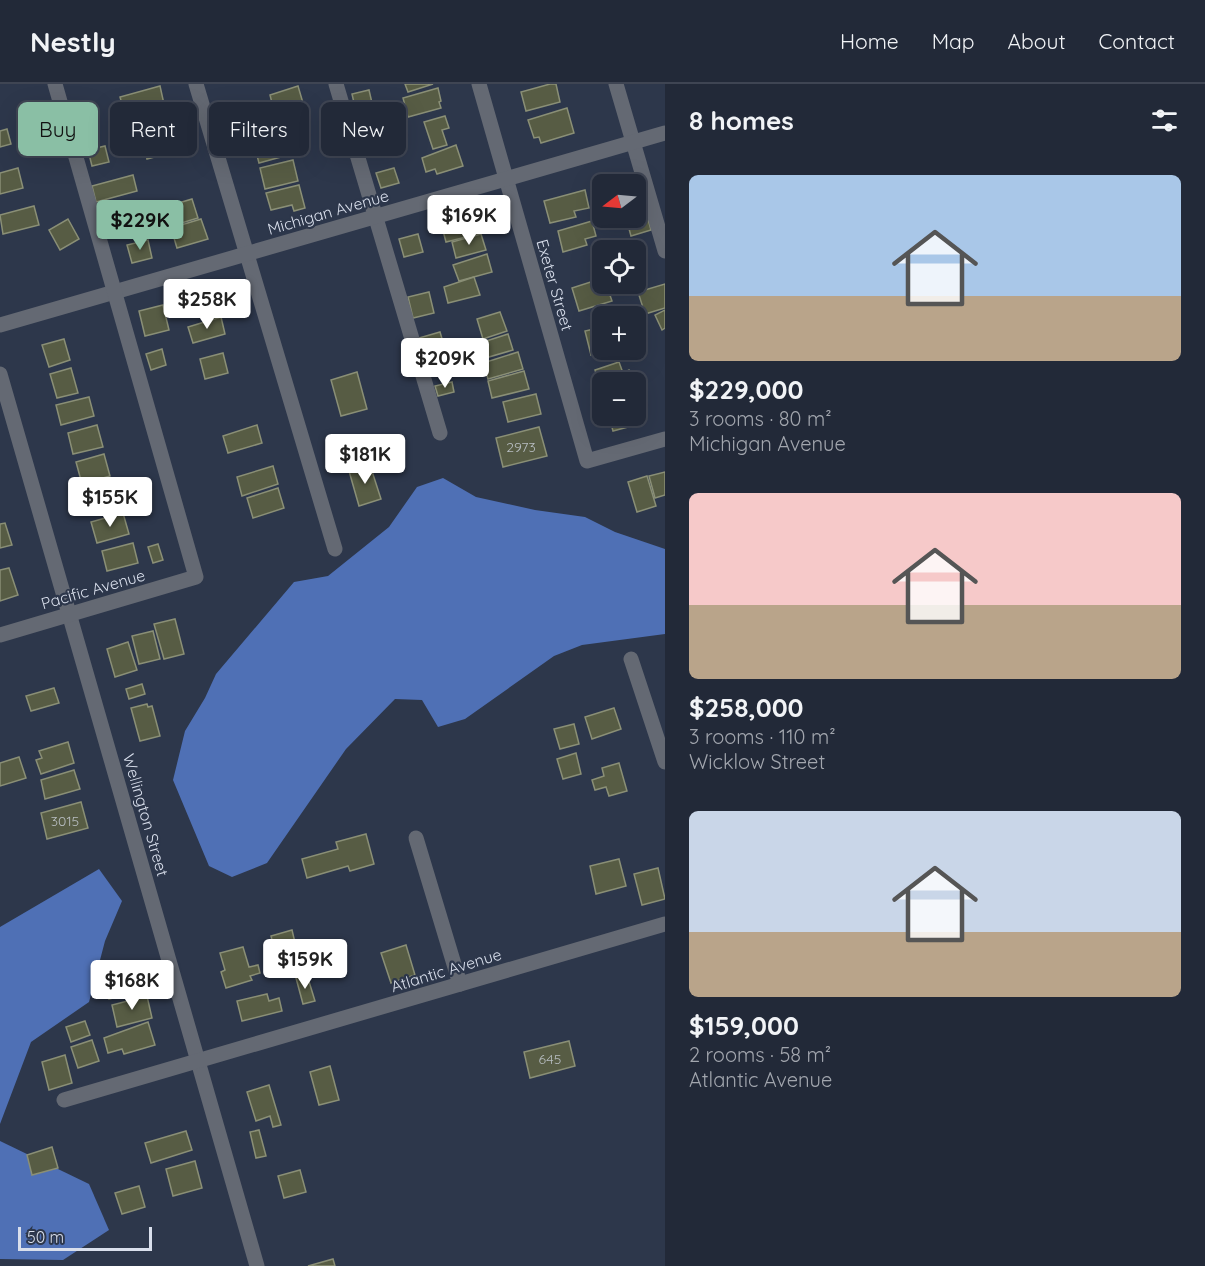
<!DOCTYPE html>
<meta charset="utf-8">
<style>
body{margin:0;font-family:Quicksand,sans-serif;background:#2a3140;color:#f1f3f6;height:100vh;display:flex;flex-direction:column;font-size:22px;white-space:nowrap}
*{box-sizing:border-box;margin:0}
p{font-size:20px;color:#a2a6ae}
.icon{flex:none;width:33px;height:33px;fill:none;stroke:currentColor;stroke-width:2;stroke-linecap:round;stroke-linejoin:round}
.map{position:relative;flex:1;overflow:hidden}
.panel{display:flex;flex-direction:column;background:#222938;width:540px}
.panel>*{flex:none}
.top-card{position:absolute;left:18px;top:18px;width:556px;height:54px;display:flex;gap:12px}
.needle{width:39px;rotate:254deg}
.buttons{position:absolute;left:592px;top:90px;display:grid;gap:12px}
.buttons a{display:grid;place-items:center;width:54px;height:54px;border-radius:9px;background:#222938;box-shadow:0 6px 24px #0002,0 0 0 2px #3f4553;font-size:30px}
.scale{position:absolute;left:18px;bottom:15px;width:134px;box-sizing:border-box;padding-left:6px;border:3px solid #d9dfec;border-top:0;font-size:16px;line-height:21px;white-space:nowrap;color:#d9dfec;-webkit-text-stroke:4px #2d374b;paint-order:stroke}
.price{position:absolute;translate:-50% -51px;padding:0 14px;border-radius:6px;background:#fff;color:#222;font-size:20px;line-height:39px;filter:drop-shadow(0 2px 3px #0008)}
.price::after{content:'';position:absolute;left:50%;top:36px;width:18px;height:14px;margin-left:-9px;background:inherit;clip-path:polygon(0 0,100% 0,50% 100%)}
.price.active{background:#8abfa5;color:#111}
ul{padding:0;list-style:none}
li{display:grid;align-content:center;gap:12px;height:318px;padding:0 24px}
li span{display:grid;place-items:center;height:186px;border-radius:9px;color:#555}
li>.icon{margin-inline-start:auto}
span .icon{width:108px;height:108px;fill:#fffc;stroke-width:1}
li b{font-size:26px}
h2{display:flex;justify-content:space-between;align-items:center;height:72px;padding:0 24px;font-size:26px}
.chip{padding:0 21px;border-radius:9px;background:#222938;box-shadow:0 6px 24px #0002,0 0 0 2px #3f4553;font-size:21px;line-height:54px}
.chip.active{background:#8abfa5;color:#111}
header{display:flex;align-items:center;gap:36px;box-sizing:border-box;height:84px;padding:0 30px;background:#222938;border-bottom:2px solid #3f4553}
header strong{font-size:28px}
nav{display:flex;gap:33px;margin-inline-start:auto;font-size:21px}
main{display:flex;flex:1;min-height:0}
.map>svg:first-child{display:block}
</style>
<header>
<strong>Nestly</strong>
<nav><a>Home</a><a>Map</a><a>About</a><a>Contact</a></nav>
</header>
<main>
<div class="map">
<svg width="665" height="1182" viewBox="0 0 665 1182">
<rect width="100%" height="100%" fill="#2d374b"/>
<g fill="#4f70b5">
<polygon points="443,394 476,413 535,426 585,433 615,448 665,465 665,550 582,561 554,572 465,635 438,643 422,616 395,615 346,665 267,779 232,793 209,782 173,696 185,647 205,614 216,590 294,498 328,492 389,443 417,403"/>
<polygon points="99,785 122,817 105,857 89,918 31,958 0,1040 0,843"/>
<polygon points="0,1057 89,1100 109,1146 63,1176 0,1175"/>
</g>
<g fill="#575c44" stroke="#8a8f76" stroke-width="1.5">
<polygon points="405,0 433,0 408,8"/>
<polygon points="550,0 556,0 560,18 526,27 521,8"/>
<polygon points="160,2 164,20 125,31 120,13"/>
<polygon points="298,2 303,19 287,24 286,19 273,23 270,11"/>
<polygon points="438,4 441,17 439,18 441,24 408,33 403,14"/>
<polygon points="369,6 372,19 355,23 352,10"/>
<polygon points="93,20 99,39 81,44 76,26"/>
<polygon points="164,22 169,39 138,48 133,31"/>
<polygon points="567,24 574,49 541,59 539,53 534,54 528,36"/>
<polygon points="269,31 270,37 282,33 286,48 254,58 247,39"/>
<polygon points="445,32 449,44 442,46 447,61 433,65 424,38"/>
<polygon points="374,33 378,43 363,48 359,38"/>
<polygon points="7,45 11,60 0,63 0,47"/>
<polygon points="171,45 177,67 147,75 142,52"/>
<polygon points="287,52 292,70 259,79 254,60"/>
<polygon points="456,61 463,82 437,90 435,85 426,88 422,74"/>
<polygon points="105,62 109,78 92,82 88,66"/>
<polygon points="293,76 298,97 265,105 260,84"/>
<polygon points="18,84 23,104 0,110 0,89"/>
<polygon points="394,84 399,99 381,104 376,89"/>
<polygon points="634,90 640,109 636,111 636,100 618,100 616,95"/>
<polygon points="133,91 137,107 96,118 92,102"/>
<polygon points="299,101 305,124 294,127 292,121 271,126 266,109"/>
<polygon points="585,106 589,124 574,127 576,133 550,139 544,117"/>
<polygon points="192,115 198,134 168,143 166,138 160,140 155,126"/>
<polygon points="34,122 39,141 3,150 0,131"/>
<polygon points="126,125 145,132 138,152 119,145"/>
<polygon points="646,128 651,146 631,152 626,134 636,134 636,131"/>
<polygon points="477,130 482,149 446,158 441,139"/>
<polygon points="68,135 79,155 60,166 49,146"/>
<polygon points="201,135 208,155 177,164 171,144"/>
<polygon points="592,137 596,152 585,155 587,161 563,168 558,147"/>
<polygon points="418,150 423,168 404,173 399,155"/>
<polygon points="481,150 486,166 456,174 452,158"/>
<polygon points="148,156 152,174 132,179 127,161"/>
<polygon points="487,170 492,188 459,197 453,181"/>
<polygon points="474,193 480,211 448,219 444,203"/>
<polygon points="603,194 603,200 606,200 612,217 579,227 572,204"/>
<polygon points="665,200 665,224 645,230 638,208"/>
<polygon points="429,208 434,229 413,234 408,213"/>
<polygon points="163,221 169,246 145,252 139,227"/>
<polygon points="665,226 665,244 662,246 655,231"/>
<polygon points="500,228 507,247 483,255 477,235"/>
<polygon points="221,233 225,250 193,259 188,243"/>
<polygon points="603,243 603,266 613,266 591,271 585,247"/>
<polygon points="440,248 446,268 424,274 419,254"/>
<polygon points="508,250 513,266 482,275 477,260"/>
<polygon points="64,255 70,276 49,283 42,261"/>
<polygon points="162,265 166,281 151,286 146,270"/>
<polygon points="518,268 523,285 488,295 483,279"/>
<polygon points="223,269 228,289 205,295 200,275"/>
<polygon points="619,278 623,289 629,286 632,296 624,298 603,298 601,305 595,286"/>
<polygon points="71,284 78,309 57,314 50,290"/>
<polygon points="524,287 529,305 492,314 488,297"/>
<polygon points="357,288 367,325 341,332 331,296"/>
<polygon points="452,298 454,308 438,312 435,302"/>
<polygon points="536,310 541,330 508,338 503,318"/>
<polygon points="89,313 94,332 61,341 56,321"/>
<polygon points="636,323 638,323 643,339 613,347 609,332 636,332"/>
<polygon points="97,341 103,363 73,370 68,349"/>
<polygon points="257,341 262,359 228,369 223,352"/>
<polygon points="539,343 547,372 503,383 496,354"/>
<polygon points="361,351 367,374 345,380 339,357"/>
<polygon points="104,370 110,392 82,400 76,378"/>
<polygon points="370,381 381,415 359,422 349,387"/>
<polygon points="273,382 278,400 242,412 237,393"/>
<polygon points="665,388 665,411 655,414 649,392"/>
<polygon points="647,392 656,422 637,428 628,398"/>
<polygon points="112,399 119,420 92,429 85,407"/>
<polygon points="278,404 284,424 253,434 247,414"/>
<polygon points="123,429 129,450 97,459 91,438"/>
<polygon points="5,439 12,461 0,464 0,440"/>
<polygon points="133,459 138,479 107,487 102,467"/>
<polygon points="158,460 163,476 153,479 148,463"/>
<polygon points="9,484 18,511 0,517 0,486"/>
<polygon points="175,535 184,570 164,575 154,540"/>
<polygon points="153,547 160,575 139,580 132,552"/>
<polygon points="128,558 137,586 115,593 107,565"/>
<polygon points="142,600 145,610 129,615 126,605"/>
<polygon points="54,604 59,619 31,627 26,612"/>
<polygon points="147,620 148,623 152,622 160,652 140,657 131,624"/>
<polygon points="614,624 621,645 592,655 585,633"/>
<polygon points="574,640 579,660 560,665 554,645"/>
<polygon points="68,658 74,679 41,690 36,676 42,674 39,667"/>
<polygon points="576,669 581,690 563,695 557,675"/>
<polygon points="19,673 26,694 0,702 0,679"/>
<polygon points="619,679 627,707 609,712 606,703 595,706 592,696 604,692 602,684"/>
<polygon points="74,686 80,705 45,715 41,696"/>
<polygon points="81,718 88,744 47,755 41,729"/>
<polygon points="366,750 374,780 350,787 348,782 307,794 302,775 338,765 336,758"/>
<polygon points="619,775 626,802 596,810 590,782"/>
<polygon points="658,784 665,815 642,821 634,790"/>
<polygon points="292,846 297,867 276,872 271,852"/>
<polygon points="406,861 415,891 391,899 381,869"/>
<polygon points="243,863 249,883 258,881 260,889 250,892 252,896 226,904 221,888 225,886 220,869"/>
<polygon points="140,885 142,895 138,896 140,907 109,915 103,894"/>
<polygon points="307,891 315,917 303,920 296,894"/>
<polygon points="267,910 269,917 279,914 282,927 242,937 237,917"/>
<polygon points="147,912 152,934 117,943 112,921"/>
<polygon points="85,937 90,951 71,958 66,943"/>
<polygon points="148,938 155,961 124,970 122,965 108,969 104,954"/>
<polygon points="92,956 99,977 78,984 71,963"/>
<polygon points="569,957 575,982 530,994 524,968"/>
<polygon points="65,971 72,999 49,1006 42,978"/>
<polygon points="330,982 339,1016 319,1021 310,988"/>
<polygon points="269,1001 281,1041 273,1043 270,1032 256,1037 247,1008"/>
<polygon points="259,1046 266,1072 256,1074 250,1048"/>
<polygon points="186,1047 192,1066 151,1079 145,1059"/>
<polygon points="52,1063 58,1084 32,1091 27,1071"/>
<polygon points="195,1077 202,1104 173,1112 166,1085"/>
<polygon points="300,1086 306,1108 284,1114 278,1092"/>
<polygon points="139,1102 145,1123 122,1130 115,1109"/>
<polygon points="333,1175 335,1182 308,1182"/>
</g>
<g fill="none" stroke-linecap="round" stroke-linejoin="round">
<g stroke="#646973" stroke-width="15">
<polyline points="196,0 335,465"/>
<polyline points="336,0 440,349"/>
<polyline points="479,0 587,377 665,355"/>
<polyline points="616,0 665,167"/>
<polyline points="0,241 665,49"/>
<polyline points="0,290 257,1182"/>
<polyline points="0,551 196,493 55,0"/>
<polyline points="631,575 665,678"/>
<polyline points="416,754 460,900"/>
<polyline points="64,1016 665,840"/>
</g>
</g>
<g text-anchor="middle" stroke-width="4.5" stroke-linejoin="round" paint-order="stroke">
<g font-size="14" fill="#b8bec2">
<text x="521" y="368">2973</text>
<text x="65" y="742">3015</text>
<text x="550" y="980">645</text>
</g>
<g font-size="16" fill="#d9dfec" stroke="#2d374b">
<text transform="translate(328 128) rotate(-16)" y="6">Michigan Avenue</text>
<text transform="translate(555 201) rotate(74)" y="6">Exeter Street</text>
<text transform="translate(93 505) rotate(-16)" y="6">Pacific Avenue</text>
<text transform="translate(146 731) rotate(74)" y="6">Wellington Street</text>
<text transform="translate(446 886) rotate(-17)" y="6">Atlantic Avenue</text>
</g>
</g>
</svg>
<div class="buttons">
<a><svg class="needle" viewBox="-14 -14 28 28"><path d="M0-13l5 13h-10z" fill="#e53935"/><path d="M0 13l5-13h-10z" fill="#a2a6ae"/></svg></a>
<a><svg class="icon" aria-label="locate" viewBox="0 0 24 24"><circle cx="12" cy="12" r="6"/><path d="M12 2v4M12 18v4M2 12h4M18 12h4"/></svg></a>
<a>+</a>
<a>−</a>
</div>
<div class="scale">50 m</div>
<b class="price" style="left:469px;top:162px">$169K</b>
<b class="price active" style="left:140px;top:167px">$229K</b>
<b class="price" style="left:207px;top:246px">$258K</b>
<b class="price" style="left:445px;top:305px">$209K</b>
<b class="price" style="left:365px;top:401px">$181K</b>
<b class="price" style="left:110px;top:444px">$155K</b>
<b class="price" style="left:305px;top:906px">$159K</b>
<b class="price" style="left:132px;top:927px">$168K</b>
<div class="top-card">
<a class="chip active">Buy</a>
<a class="chip">Rent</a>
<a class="chip">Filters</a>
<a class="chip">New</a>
</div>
</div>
<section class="panel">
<h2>8 homes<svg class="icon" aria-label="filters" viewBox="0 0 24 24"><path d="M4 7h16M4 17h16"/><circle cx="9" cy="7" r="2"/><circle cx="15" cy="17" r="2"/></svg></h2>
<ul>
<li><span style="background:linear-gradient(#a9c7e8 65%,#b9a48a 0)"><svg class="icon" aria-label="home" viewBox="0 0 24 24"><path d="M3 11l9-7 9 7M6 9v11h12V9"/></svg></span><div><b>$229,000</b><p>3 rooms · 80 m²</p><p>Michigan Avenue</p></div></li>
<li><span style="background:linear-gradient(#f6c9c9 60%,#b9a48a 0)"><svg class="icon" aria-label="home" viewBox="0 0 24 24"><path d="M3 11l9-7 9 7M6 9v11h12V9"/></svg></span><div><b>$258,000</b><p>3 rooms · 110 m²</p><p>Wicklow Street</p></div></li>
<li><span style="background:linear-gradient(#c9d6e8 65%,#b9a48a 0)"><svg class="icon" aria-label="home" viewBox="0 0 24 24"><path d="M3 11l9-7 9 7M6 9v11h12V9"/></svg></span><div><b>$159,000</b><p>2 rooms · 58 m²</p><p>Atlantic Avenue</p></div></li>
</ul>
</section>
</main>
